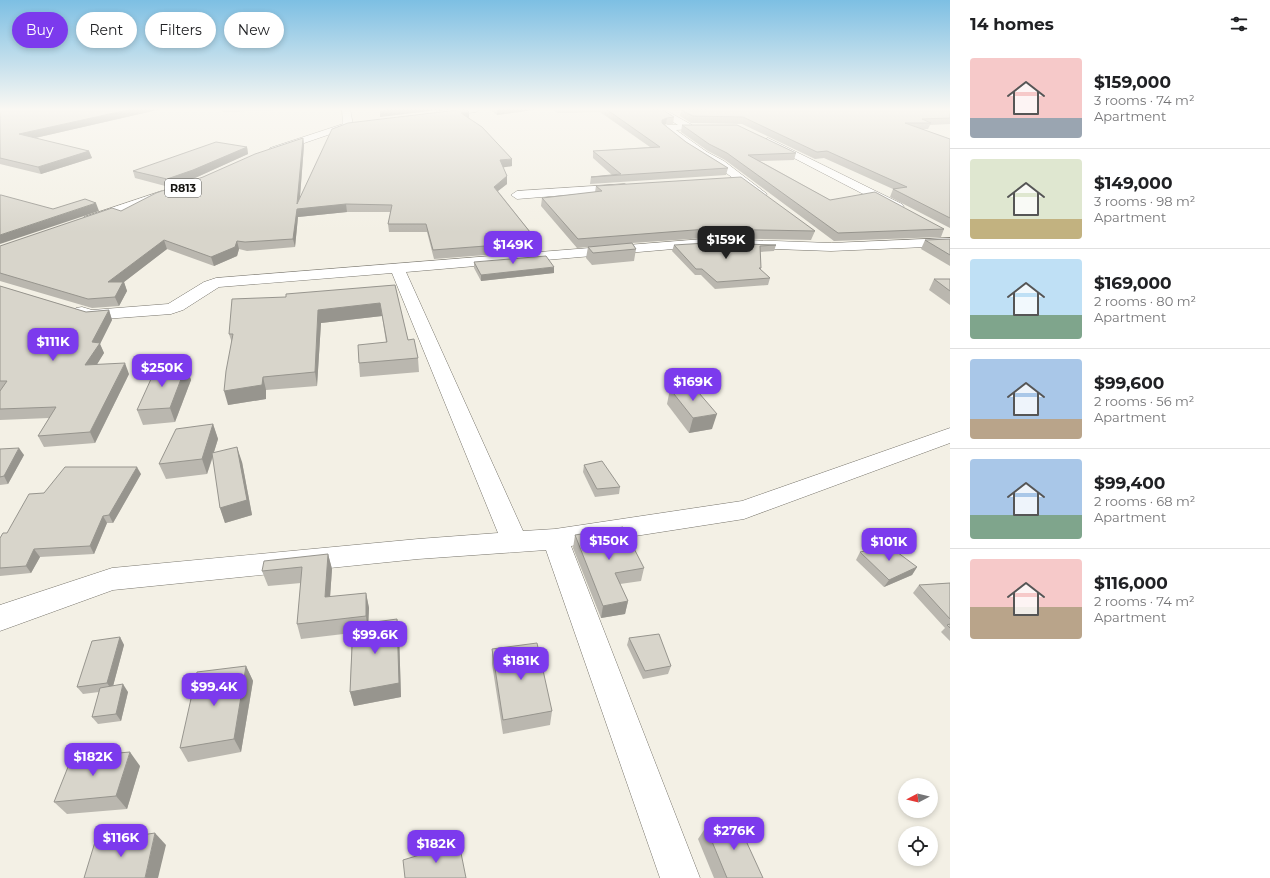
<!DOCTYPE html>
<meta charset="utf-8">
<style>
body{margin:0;font-family:Montserrat,sans-serif;background:#f6f6f6;color:#202124;height:100vh;display:flex;flex-direction:column;font-size:15px;white-space:nowrap}
*{box-sizing:border-box;margin:0}
p{font-size:13px;color:#757577}
.icon{flex:none;width:22px;height:22px;fill:none;stroke:currentColor;stroke-width:2;stroke-linecap:round;stroke-linejoin:round}
.map{position:relative;flex:1;overflow:hidden}
.details{display:flex;flex-direction:column;background:#fff;width:320px}
.details>*{flex:none}
.top-card{position:absolute;left:12px;top:12px;width:380px;height:36px;display:flex;gap:8px}
.needle{width:26px;rotate:263deg}
.fabs{position:absolute;left:898px;top:778px;display:grid;gap:8px}
.fabs a{display:grid;place-items:center;width:40px;height:40px;border-radius:50%;background:#fff;box-shadow:0 2px 6px #0003;font-size:20px}
.price{position:absolute;translate:-50% -34px;padding:0 9px;border-radius:8px;background:#7c3aed;color:#fff;font-size:13px;line-height:26px;filter:drop-shadow(0 1px 2px #0008)}
.price::after{content:'';position:absolute;left:50%;top:24px;width:12px;height:9px;margin-left:-6px;background:inherit;clip-path:polygon(0 0,100% 0,50% 100%)}
.price.current{background:#222;color:#fff}
ul{padding:0;list-style:none}
li{display:flex;align-items:center;gap:12px;height:100px;padding:0 20px}
li+li{border-top:1px solid #e0e0e0}
li span{display:grid;place-items:center;flex:none;width:112px;height:80px;border-radius:4px;color:#555}
li>.icon{margin-inline-start:auto}
span .icon{width:48px;height:48px;fill:#fffc;stroke-width:1}
li b{font-size:17px}
h2{display:flex;justify-content:space-between;align-items:center;height:48px;padding:0 20px;font-size:17px}
.pill{padding:0 14px;border-radius:18px;background:#fff;box-shadow:0 2px 6px #0003;font-size:14px;line-height:36px}
.pill.current{background:#7c3aed;color:#fff}
main{display:flex;flex:1;min-height:0}
.map>svg:first-child{display:block}
</style>
<main>
<div class="map">
<svg width="950" height="878" viewBox="0 0 950 878">
<rect width="100%" height="100%" fill="#f3f0e5"/>
<g fill="none" stroke-linecap="round" stroke-linejoin="round">
<g stroke="#78756c" stroke-width="1">
<g id="street">
<polygon points="457,109 480,109 476,112 438,117 434,114 438,111"/>
<polygon points="636,109 667,111 692,125 692,129 676,130 707,152 724,161 767,194 765,197 757,197 716,165 699,156 662,128 667,125 678,125 662,115 640,112"/>
<polygon points="768,138 902,204 904,207 898,211 894,210 765,143 763,141"/>
<polygon points="625,184 629,186 631,188 629,190 517,199 511,195 517,191"/>
<polygon points="950,238 950,246 831,251 745,248 740,247 738,244 740,241 745,240 831,243"/>
<polygon points="703,239 708,240 710,243 708,246 406,272 523,531 555,529 742,501 950,428 950,443 744,519 571,546 700,878 660,878 546,550 418,559 113,590 0,631 0,605 112,568 418,539 498,533 392,273 219,287 183,310 171,314 91,320 76,316 74,312 76,308 82,307 92,310 168,304 204,282 216,278"/>
</g>
</g>
<g stroke="#78756c" stroke-width="1">
<g id="primary">
<polygon points="342,109 350,109 353,125 351,127 278,152 274,153 269,150 270,148 343,124"/>
<polygon points="162,191 166,192 168,195 166,198 94,223 89,224 82,220 84,217"/>
</g>
</g>
<use href="#street" fill="#fff" fill-rule="evenodd"/>
<use href="#primary" fill="#fff" fill-rule="evenodd"/>
</g>
<g fill="#bab7af">
<polygon points="0,109 157,110 35,138 89,151 92,158 41,174 0,164"/>
<polygon points="221,109 305,109 223,112"/>
<polygon points="489,109 540,109 497,115"/>
<polygon points="552,109 651,109 674,117 673,124 666,124 664,125 686,142 728,168 726,175 590,184 591,177 612,175 593,158 593,151 650,147 600,112 558,113"/>
<polygon points="950,109 950,124 930,125 928,129 922,129 950,139 950,228 890,197 893,189 824,158 815,159 742,124 691,123 680,116 681,110"/>
<polygon points="469,112 469,118 512,166 503,167 507,176 507,184 498,191 538,242 537,251 434,259 427,232 389,232 388,224 391,212 347,212 298,217 295,247 247,251 239,249 237,256 214,266 167,249 124,282 127,291 119,306 92,308 0,281 0,246 121,211 203,177 303,138 304,145 300,198"/>
<polygon points="682,125 796,153 794,160 760,161 830,200 944,229 941,237 834,241 725,160 708,151 681,132"/>
<polygon points="247,147 248,154 195,178 169,187 135,178 133,171"/>
<polygon points="596,186 815,231 811,240 705,238 632,243 636,249 634,261 592,265 586,258 588,247 577,248 541,206 542,198 595,192"/>
<polygon points="950,239 950,266 921,249 925,240"/>
<polygon points="674,245 776,245 774,251 760,252 761,268 761,270 770,278 768,285 715,289 701,275 695,275 672,251"/>
<polygon points="474,262 554,273 481,281 474,268"/>
<polygon points="934,279 950,279 950,305 929,290"/>
<polygon points="395,285 408,340 418,358 419,372 360,377 359,363 386,342 382,316 321,323 317,386 266,390 266,399 228,405 232,343 229,334 286,297"/>
<polygon points="0,286 86,312 109,310 112,320 100,344 104,353 96,365 129,374 95,443 44,447 38,436 49,418 0,420"/>
<polygon points="186,366 191,380 175,422 143,425 137,410"/>
<polygon points="670,389 712,429 689,433 667,404"/>
<polygon points="213,424 218,439 214,452 242,462 252,515 225,523 220,508 213,457 207,474 166,479 159,464"/>
<polygon points="0,449 24,455 8,484 0,485"/>
<polygon points="584,465 620,487 619,494 595,497 583,472"/>
<polygon points="141,474 113,523 107,523 94,554 40,557 31,573 0,576 0,538 7,533 44,493"/>
<polygon points="575,535 644,568 641,581 620,584 628,601 625,614 601,618 573,548"/>
<polygon points="860,552 917,567 912,575 884,587 856,560"/>
<polygon points="328,554 332,569 330,597 366,593 369,608 368,623 399,634 401,697 354,706 350,692 352,633 301,639 297,624 301,583 268,586 262,571"/>
<polygon points="950,583 950,641 941,632 945,628 913,593 919,585"/>
<polygon points="120,637 124,645 113,686 128,692 121,721 98,724 92,717 99,692 83,694 77,687"/>
<polygon points="629,638 671,666 668,674 643,679 627,645"/>
<polygon points="492,649 552,711 550,725 503,734 492,664"/>
<polygon points="246,666 253,681 241,752 188,762 180,748"/>
<polygon points="140,766 127,809 67,814 54,802"/>
<polygon points="706,827 763,878 714,878 698,839"/>
</g>
<g fill="#97958e">
<polygon points="132,109 164,109 157,110 22,141 19,134"/>
<polygon points="398,109 447,109 380,117 380,111"/>
<polygon points="497,109 540,109 497,115"/>
<polygon points="469,112 469,118 461,113"/>
<polygon points="667,118 666,124 661,127 662,120"/>
<polygon points="303,138 304,145 299,208 346,204 347,212 298,217 295,247 293,239 297,204"/>
<polygon points="247,147 248,154 195,178 169,187 167,179"/>
<polygon points="89,151 92,158 41,174 38,167"/>
<polygon points="512,159 512,166 500,168 500,160"/>
<polygon points="507,176 507,184 494,194 494,187"/>
<polygon points="96,203 99,211 0,244 0,235"/>
<polygon points="164,240 167,249 124,282 127,291 119,306 108,282"/>
<polygon points="237,241 239,249 237,256 214,266 211,257"/>
<polygon points="554,267 554,273 481,281 481,275"/>
<polygon points="380,303 382,316 321,323 317,386 315,372 318,310"/>
<polygon points="109,310 112,320 100,344 104,353 90,376 85,365 92,342"/>
<polygon points="125,363 129,374 95,443 90,432"/>
<polygon points="186,366 191,380 175,422 170,408"/>
<polygon points="263,377 266,390 266,399 228,405 224,391"/>
<polygon points="717,414 712,429 689,433 693,418"/>
<polygon points="213,424 218,439 207,474 202,459"/>
<polygon points="237,447 242,462 252,515 225,523 220,508"/>
<polygon points="19,448 24,455 8,484 4,476"/>
<polygon points="137,467 141,474 113,523 109,515"/>
<polygon points="103,516 107,523 94,554 90,546"/>
<polygon points="34,549 40,557 31,573 26,566"/>
<polygon points="328,554 332,569 329,612 325,597"/>
<polygon points="917,567 912,575 884,587 889,580"/>
<polygon points="366,593 369,608 368,631 366,616"/>
<polygon points="628,601 625,614 601,618 603,606"/>
<polygon points="397,619 399,634 401,697 354,706 350,692"/>
<polygon points="120,637 124,645 112,690 107,683"/>
<polygon points="246,666 253,681 241,752 234,739"/>
<polygon points="123,684 128,692 121,721 116,714"/>
<polygon points="130,752 140,766 127,809 116,796"/>
<polygon points="155,833 166,845 158,878 145,878"/>
</g>
<g fill="#d8d5cb" stroke="#97958e">
<polygon points="0,109 132,109 19,134 89,151 38,167 0,158"/>
<polygon points="386,109 398,109 380,111"/>
<polygon points="466,109 469,112 461,113 482,127 512,159 500,160 507,176 494,187 538,242 433,250 426,224 388,224 392,205 346,204 297,209 293,239 245,242 237,241 235,247 211,257 164,240 108,282 123,282 115,297 88,299 0,273 0,246 112,208 121,211 156,193 203,177 255,154 303,138 297,204 332,129 348,123"/>
<polygon points="606,109 651,109 663,110 674,117 667,118 662,120 662,123 686,142 728,168 591,177 621,174 593,151 660,147"/>
<polygon points="712,109 950,109 950,118 922,119 931,123 905,123 950,139 950,218 893,189 907,187 827,151 817,152 743,117 693,116 681,110"/>
<polygon points="682,125 737,125 796,153 748,155 830,200 875,192 944,229 838,233 727,153 709,144"/>
<polygon points="216,142 247,147 193,170 167,179 133,171"/>
<polygon points="741,177 815,231 707,229 578,239 542,198 602,191 596,186"/>
<polygon points="0,195 1,195 53,209 85,199 96,203 0,235"/>
<polygon points="950,239 950,255 925,240"/>
<polygon points="632,243 636,249 593,253 588,247"/>
<polygon points="706,243 776,245 760,246 761,268 759,268 770,278 717,282 702,269 696,269 674,245"/>
<polygon points="546,256 554,267 481,275 474,262"/>
<polygon points="934,279 950,279 950,291"/>
<polygon points="395,285 408,340 414,339 418,358 359,363 358,345 387,342 380,303 318,310 315,372 263,377 262,385 224,391 226,371 233,334 229,334 232,299 286,297 286,294"/>
<polygon points="0,286 86,312 109,310 92,342 100,343 85,365 125,363 90,432 38,436 56,407 0,409 0,391 7,381 0,381"/>
<polygon points="186,366 170,408 137,410 156,368"/>
<polygon points="693,386 717,414 693,418 670,389"/>
<polygon points="213,424 202,459 159,464 176,429"/>
<polygon points="237,447 247,500 220,508 212,453"/>
<polygon points="19,448 4,476 0,477 0,449"/>
<polygon points="602,461 620,487 597,489 584,465"/>
<polygon points="65,467 137,467 109,515 103,516 90,546 34,549 26,566 0,568 0,538 3,533 7,533 29,494 44,493"/>
<polygon points="623,527 644,568 615,573 628,601 603,606 575,535"/>
<polygon points="889,546 917,567 889,580 860,552"/>
<polygon points="328,554 325,597 366,593 366,616 297,624 302,567 262,571 264,561"/>
<polygon points="950,583 950,619 919,585"/>
<polygon points="397,619 399,683 350,692 353,625"/>
<polygon points="950,624 950,628 947,625"/>
<polygon points="659,634 671,666 645,671 629,638"/>
<polygon points="120,637 107,683 77,687 92,641"/>
<polygon points="537,643 552,711 503,720 492,649"/>
<polygon points="246,666 234,739 180,748 197,672"/>
<polygon points="123,684 116,714 92,717 100,688"/>
<polygon points="130,752 116,796 54,802 72,757"/>
<polygon points="736,819 763,878 727,878 706,827"/>
<polygon points="155,833 145,878 84,878 95,842"/>
<polygon points="459,843 466,878 405,878 403,860"/>
</g>
<linearGradient id="sky" x2="0" y2="1"><stop stop-color="#7dbfe3"/><stop offset="0.47" stop-color="#faf8f3"/><stop offset="1" stop-color="#faf8f3" stop-opacity="0"/></linearGradient>
<rect width="950" height="232" fill="url(#sky)"/>
<g text-anchor="middle" stroke-width="3" stroke-linejoin="round" paint-order="stroke">
<rect fill="#fff" stroke="#5b5a58" stroke-width="1" x="165" y="179" width="36" height="18" rx="3"/>
<g font-size="11" font-weight="bold" fill="#151411">
<text x="183" y="192">R813</text>
</g>
</g>
</svg>
<div class="fabs">
<a><svg class="needle" viewBox="-14 -14 28 28"><path d="M0-13l5 13h-10z" fill="#e53935"/><path d="M0 13l5-13h-10z" fill="#757577"/></svg></a>
<a><svg class="icon" aria-label="locate" viewBox="0 0 24 24"><circle cx="12" cy="12" r="6"/><path d="M12 2v4M12 18v4M2 12h4M18 12h4"/></svg></a>
</div>
<b class="price current" style="left:726px;top:260px">$159K</b>
<b class="price" style="left:513px;top:265px">$149K</b>
<b class="price" style="left:53px;top:362px">$111K</b>
<b class="price" style="left:162px;top:388px">$250K</b>
<b class="price" style="left:693px;top:402px">$169K</b>
<b class="price" style="left:609px;top:561px">$150K</b>
<b class="price" style="left:889px;top:562px">$101K</b>
<b class="price" style="left:375px;top:655px">$99.6K</b>
<b class="price" style="left:521px;top:681px">$181K</b>
<b class="price" style="left:214px;top:707px">$99.4K</b>
<b class="price" style="left:93px;top:777px">$182K</b>
<b class="price" style="left:734px;top:851px">$276K</b>
<b class="price" style="left:121px;top:858px">$116K</b>
<b class="price" style="left:436px;top:864px">$182K</b>
<div class="top-card">
<a class="pill current">Buy</a>
<a class="pill">Rent</a>
<a class="pill">Filters</a>
<a class="pill">New</a>
</div>
</div>
<section class="details">
<h2>14 homes<svg class="icon" aria-label="filters" viewBox="0 0 24 24"><path d="M4 7h16M4 17h16"/><circle cx="9" cy="7" r="2"/><circle cx="15" cy="17" r="2"/></svg></h2>
<ul>
<li><span style="background:linear-gradient(#f6c9c9 75%,#9aa5b1 0)"><svg class="icon" aria-label="home" viewBox="0 0 24 24"><path d="M3 11l9-7 9 7M6 9v11h12V9"/></svg></span><div><b>$159,000</b><p>3 rooms · 74 m²</p><p>Apartment</p></div></li>
<li><span style="background:linear-gradient(#dfe7d0 75%,#c2b280 0)"><svg class="icon" aria-label="home" viewBox="0 0 24 24"><path d="M3 11l9-7 9 7M6 9v11h12V9"/></svg></span><div><b>$149,000</b><p>3 rooms · 98 m²</p><p>Apartment</p></div></li>
<li><span style="background:linear-gradient(#bfe0f5 70%,#7fa58c 0)"><svg class="icon" aria-label="home" viewBox="0 0 24 24"><path d="M3 11l9-7 9 7M6 9v11h12V9"/></svg></span><div><b>$169,000</b><p>2 rooms · 80 m²</p><p>Apartment</p></div></li>
<li><span style="background:linear-gradient(#a9c7e8 75%,#b9a48a 0)"><svg class="icon" aria-label="home" viewBox="0 0 24 24"><path d="M3 11l9-7 9 7M6 9v11h12V9"/></svg></span><div><b>$99,600</b><p>2 rooms · 56 m²</p><p>Apartment</p></div></li>
<li><span style="background:linear-gradient(#a9c7e8 70%,#7fa58c 0)"><svg class="icon" aria-label="home" viewBox="0 0 24 24"><path d="M3 11l9-7 9 7M6 9v11h12V9"/></svg></span><div><b>$99,400</b><p>2 rooms · 68 m²</p><p>Apartment</p></div></li>
<li><span style="background:linear-gradient(#f6c9c9 60%,#b9a48a 0)"><svg class="icon" aria-label="home" viewBox="0 0 24 24"><path d="M3 11l9-7 9 7M6 9v11h12V9"/></svg></span><div><b>$116,000</b><p>2 rooms · 74 m²</p><p>Apartment</p></div></li>
</ul>
</section>
</main>
